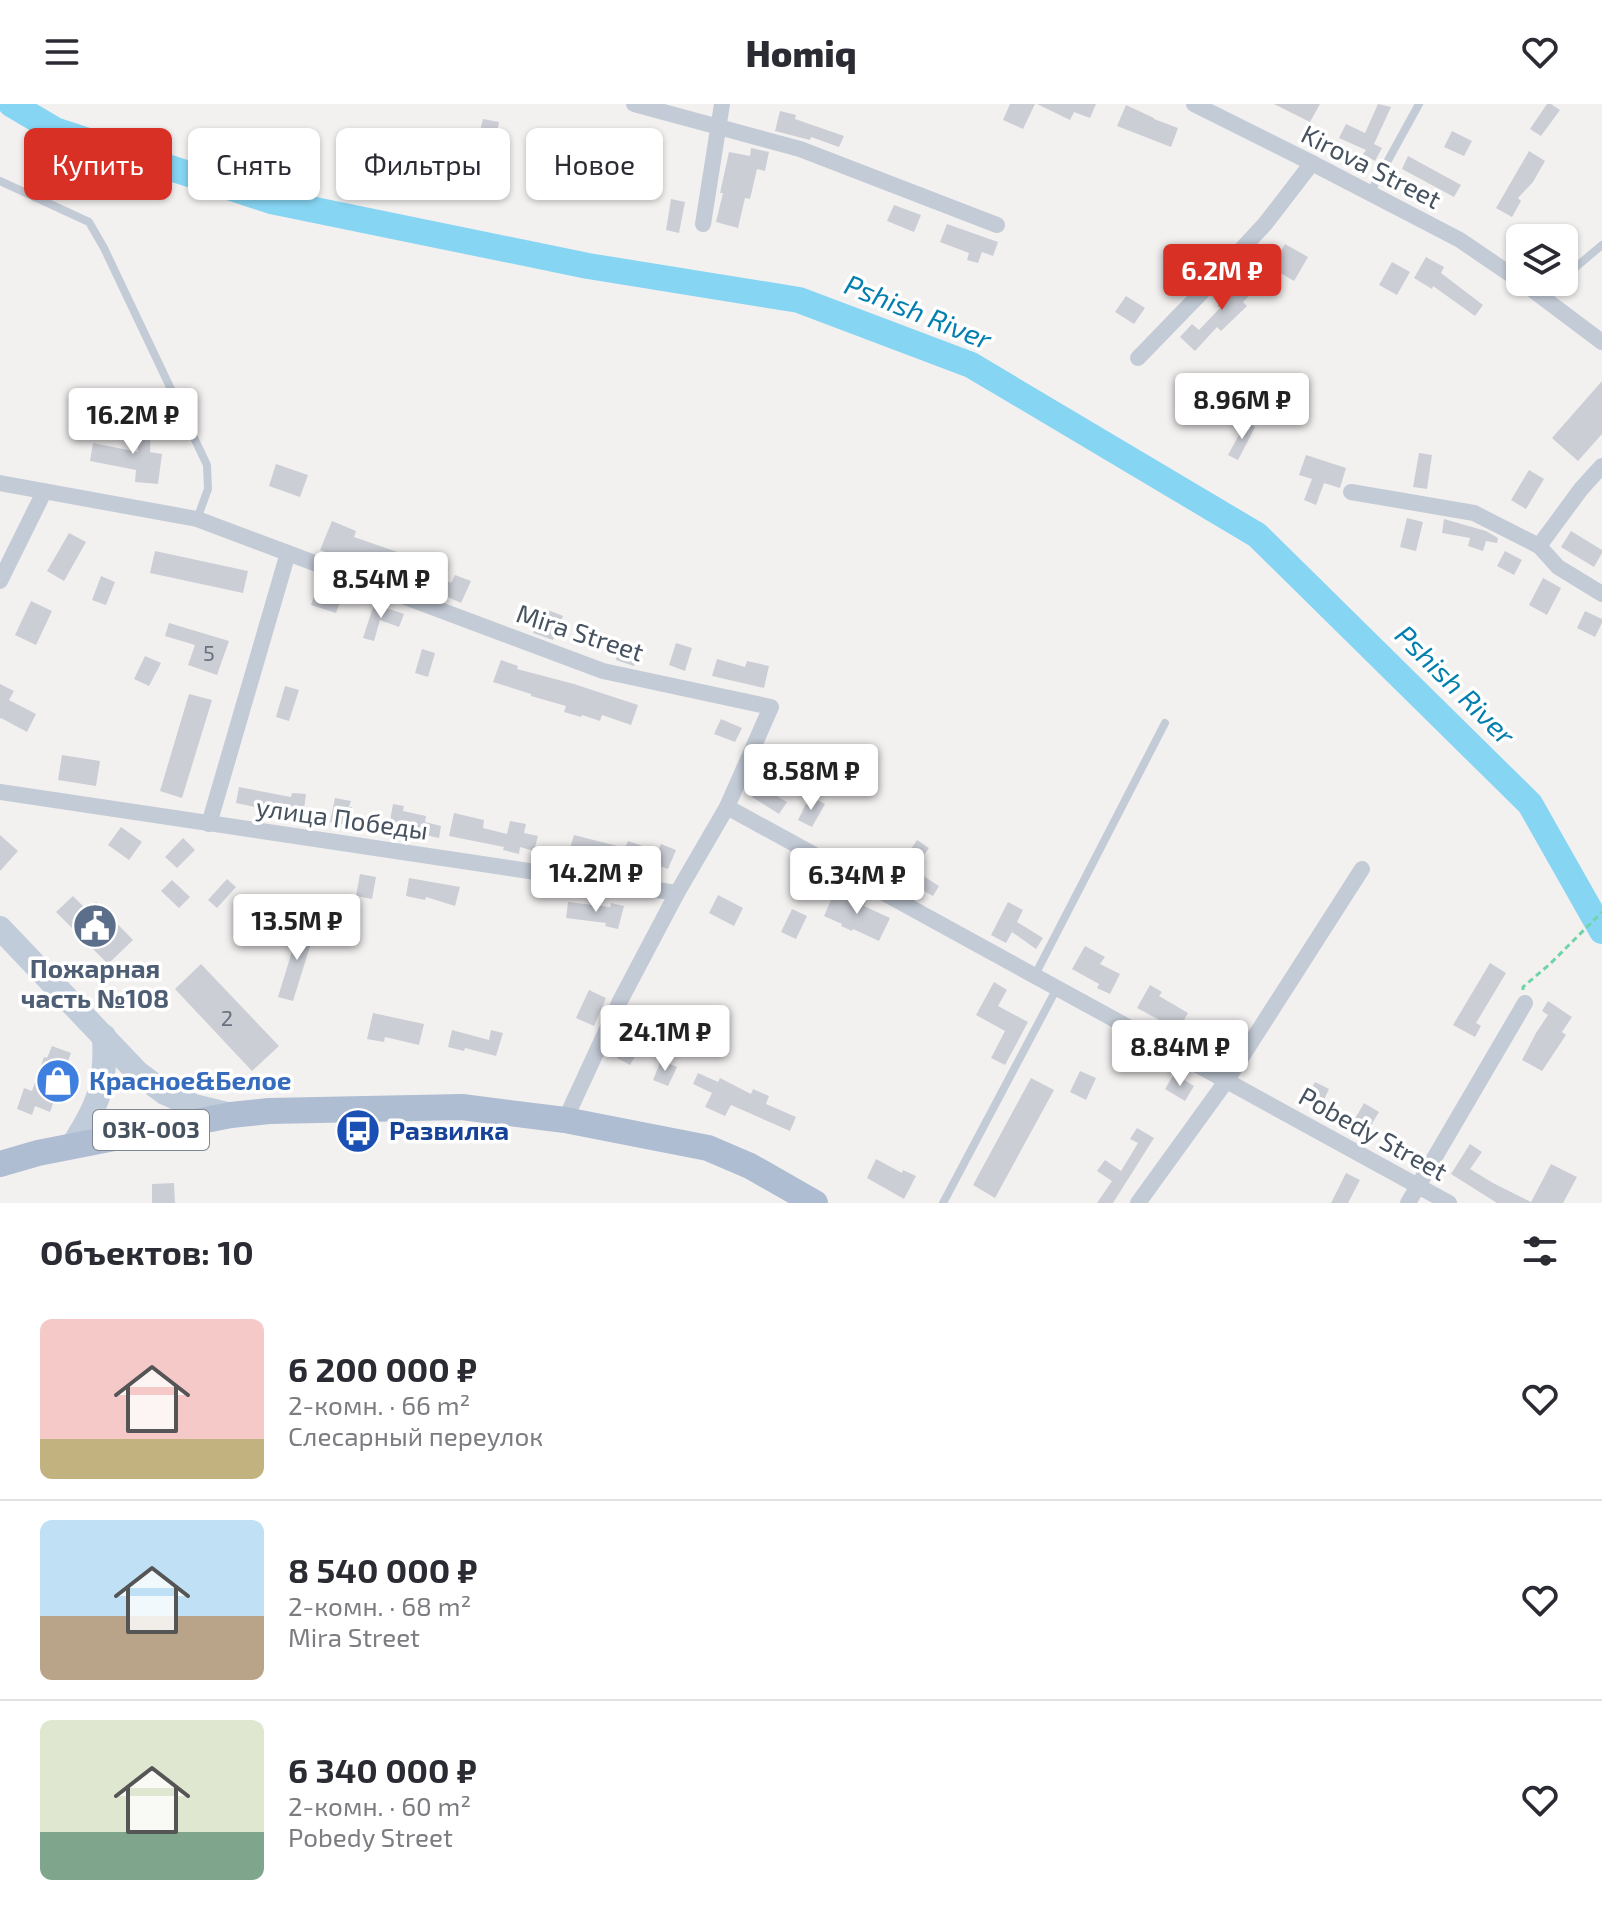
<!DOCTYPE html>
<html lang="ru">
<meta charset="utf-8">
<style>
body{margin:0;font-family:"Exo 2",sans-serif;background:#f7f7f7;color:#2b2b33;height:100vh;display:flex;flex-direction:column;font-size:30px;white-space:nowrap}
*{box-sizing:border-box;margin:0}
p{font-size:26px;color:#7c7c81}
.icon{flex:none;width:44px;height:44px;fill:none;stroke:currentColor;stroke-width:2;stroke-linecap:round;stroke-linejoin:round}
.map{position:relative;height:1099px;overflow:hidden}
.side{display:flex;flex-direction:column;background:#fff;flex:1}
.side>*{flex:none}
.banner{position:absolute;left:24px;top:24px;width:800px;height:72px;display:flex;gap:16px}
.fabs{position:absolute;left:1506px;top:120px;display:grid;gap:16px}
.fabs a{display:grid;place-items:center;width:72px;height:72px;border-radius:12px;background:#fff;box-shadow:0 2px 6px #0004;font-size:40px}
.price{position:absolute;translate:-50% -68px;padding:0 18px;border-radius:8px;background:#fff;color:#222;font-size:26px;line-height:52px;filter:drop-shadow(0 2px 4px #0008)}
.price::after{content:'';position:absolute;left:50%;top:48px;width:24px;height:18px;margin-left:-12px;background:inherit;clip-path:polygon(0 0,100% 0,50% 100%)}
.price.current{background:#d93025;color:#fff}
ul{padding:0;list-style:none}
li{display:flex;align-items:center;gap:24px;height:200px;padding:0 40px}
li+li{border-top:2px solid #e1e1e2}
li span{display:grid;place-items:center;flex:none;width:224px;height:160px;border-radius:12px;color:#555}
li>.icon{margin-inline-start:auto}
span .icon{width:96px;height:96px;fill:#fffc;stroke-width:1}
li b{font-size:34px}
h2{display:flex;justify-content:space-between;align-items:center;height:96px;padding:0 40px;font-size:34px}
.chip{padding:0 28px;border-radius:12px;background:#fff;box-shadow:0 2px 6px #0004;font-size:28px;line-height:72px}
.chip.current{background:#d93025;color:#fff}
header{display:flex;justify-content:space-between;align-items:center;height:104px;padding:0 40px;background:#fff;font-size:36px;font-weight:800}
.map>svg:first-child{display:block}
</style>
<header><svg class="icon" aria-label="menu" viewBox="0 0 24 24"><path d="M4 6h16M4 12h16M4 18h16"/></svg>Homiq<svg class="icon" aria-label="heart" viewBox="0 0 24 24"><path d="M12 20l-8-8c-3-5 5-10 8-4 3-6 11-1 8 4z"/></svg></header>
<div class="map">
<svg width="1602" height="1099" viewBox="0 0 1602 1099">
<rect width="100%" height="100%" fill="#f3f0f0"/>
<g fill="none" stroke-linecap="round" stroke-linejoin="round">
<polyline stroke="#86d5f3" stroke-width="26" points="11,0 55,26 271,97 588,162 799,196 971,261 1257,431 1530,700 1602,827"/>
</g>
<g fill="#ccced6">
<polygon points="1010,0 1035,0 1023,25 1003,16"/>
<polygon points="1037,0 1096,0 1090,14 1074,8 1070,16"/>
<polygon points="1274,0 1320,0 1310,18"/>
<polygon points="1378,0 1391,3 1374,40 1382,44 1375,57 1363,50 1366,46 1339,34 1346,20 1365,29"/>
<polygon points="1547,0 1551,0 1560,6 1541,32 1530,25"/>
<polygon points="1126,1 1154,14 1154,15 1178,24 1171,43 1117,22"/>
<polygon points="780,7 796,11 795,15 844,32 839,43 811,33 810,36 775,27"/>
<polygon points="483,15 499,18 490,63 471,59 472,53 449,46 455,28 478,35"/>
<polygon points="1452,27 1472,37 1464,52 1444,43"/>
<polygon points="751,44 769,48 765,67 757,65 750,95 745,94 738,124 716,118 723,89 720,89 729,48 750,52"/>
<polygon points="1529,47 1545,57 1533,78 1518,94 1521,97 1512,113 1496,104"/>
<polygon points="1408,52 1461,81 1454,93 1402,65"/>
<polygon points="671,95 685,98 679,129 666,126"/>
<polygon points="894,101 921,111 914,128 887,117"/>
<polygon points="947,120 998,138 993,152 982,148 978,159 967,156 969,149 940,138"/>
<polygon points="1285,140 1308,153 1294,177 1272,164"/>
<polygon points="1426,153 1444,163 1441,169 1483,201 1475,212 1433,182 1432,185 1414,174"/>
<polygon points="1392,158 1410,168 1397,191 1379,181"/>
<polygon points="1239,166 1257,183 1243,198 1247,202 1221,227 1217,223 1195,247 1180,233 1192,220 1199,226 1220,204 1217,202 1237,181 1230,175"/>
<polygon points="1126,192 1145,204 1134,220 1115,208"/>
<polygon points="1602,277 1602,330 1578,357 1552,334"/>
<polygon points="139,315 151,315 150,348 162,350 158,380 135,378 136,366 90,357 93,339 138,348"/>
<polygon points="1246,318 1255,323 1238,356 1228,351"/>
<polygon points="1419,349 1432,351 1427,385 1413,383"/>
<polygon points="1306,351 1346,364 1340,384 1324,379 1316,401 1304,396 1312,375 1299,371"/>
<polygon points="276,360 308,371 300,393 269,382"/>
<polygon points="1529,366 1544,375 1526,405 1511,396"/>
<polygon points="1407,414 1423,418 1416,447 1400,443"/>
<polygon points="1444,415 1486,427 1498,434 1497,439 1486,437 1483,447 1468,442 1470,434 1442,429"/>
<polygon points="332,417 356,427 354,433 432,460 428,469 451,479 455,471 471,477 461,499 423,482 422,483 359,462 320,446"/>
<polygon points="1571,427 1602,446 1602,449 1594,463 1561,443"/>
<polygon points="69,429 86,438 64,477 47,467"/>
<polygon points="155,447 248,467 243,489 150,469"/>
<polygon points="1505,447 1522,456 1514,471 1497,462"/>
<polygon points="101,472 115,478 106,501 92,496"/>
<polygon points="1543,474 1561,484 1547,511 1529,501"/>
<polygon points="317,483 342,492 336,509 311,501"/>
<polygon points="31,497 52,507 36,541 15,531"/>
<polygon points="374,500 404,510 399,523 380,516 374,537 363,534"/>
<polygon points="543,504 563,512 553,536 533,529"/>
<polygon points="1585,507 1602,515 1602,519 1595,533 1577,524"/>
<polygon points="169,519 229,537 217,571 188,561 195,541 165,532"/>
<polygon points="621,536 640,542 634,562 616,556"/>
<polygon points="676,539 692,544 685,567 669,561"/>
<polygon points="422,545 435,549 428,573 415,569"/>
<polygon points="145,552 161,559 149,582 134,575"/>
<polygon points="717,555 745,563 747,557 769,562 764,584 712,572"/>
<polygon points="501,556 518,562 517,565 574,580 638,601 631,621 602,611 600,617 582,611 581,613 564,608 566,602 531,592 531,590 493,578"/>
<polygon points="0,580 14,587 9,596 36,610 27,628 1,614 0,615"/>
<polygon points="285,582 299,586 289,617 276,613"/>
<polygon points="189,590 212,596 182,694 160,687"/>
<polygon points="721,615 742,624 735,638 714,630"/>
<polygon points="62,651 100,657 96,682 58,676"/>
<polygon points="762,677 773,684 770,688 787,698 779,710 752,693"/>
<polygon points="239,683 291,693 292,689 306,690 303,713 236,699"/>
<polygon points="810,692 825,700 812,723 798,716"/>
<polygon points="335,694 351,697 349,703 352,703 349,718 346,718 346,721 330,718"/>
<polygon points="393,700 404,702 403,707 426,712 425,718 441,722 439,734 408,727 409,723 400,722 398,736 387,734"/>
<polygon points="454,709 484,716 483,724 507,730 510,717 526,720 524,729 538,732 534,747 520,743 519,750 503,746 504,743 449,732"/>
<polygon points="121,723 142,738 129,756 108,741"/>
<polygon points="0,731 18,747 0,767"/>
<polygon points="574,731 625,744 628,737 658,747 661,740 676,746 668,765 634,753 631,762 605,753 604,757 584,751 583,755 568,751"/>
<polygon points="183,734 195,746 177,764 165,753"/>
<polygon points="917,736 929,744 914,766 939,782 933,792 893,770 907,747 909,748"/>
<polygon points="360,770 376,773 372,795 356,792"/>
<polygon points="409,774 460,783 455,802 426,793 425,796 406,792"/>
<polygon points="227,775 236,783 217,804 208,796"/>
<polygon points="172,776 190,793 179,804 161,787"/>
<polygon points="835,787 854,796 855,794 866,799 864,802 890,814 879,837 853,825 852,827 841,822 842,820 824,812"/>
<polygon points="718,791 743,804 734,822 709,809"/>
<polygon points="73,792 87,806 96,798 133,836 108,860 56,808"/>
<polygon points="568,798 610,803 611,799 624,802 618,825 605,822 606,819 566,814"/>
<polygon points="1008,798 1023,806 1017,818 1043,834 1036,845 1012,828 1006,839 991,831"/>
<polygon points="792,805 807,812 796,835 781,828"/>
<polygon points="301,818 316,823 293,897 278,893"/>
<polygon points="1085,842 1105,853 1100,860 1120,870 1110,890 1097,884 1099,880 1072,865"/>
<polygon points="1490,859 1506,869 1476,919 1481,922 1475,933 1453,921"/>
<polygon points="201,860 279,942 252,967 175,885"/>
<polygon points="994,878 1007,886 998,902 1028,918 1005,961 991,954 1005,927 976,911"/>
<polygon points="1150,881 1162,888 1159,892 1188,909 1178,926 1137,904"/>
<polygon points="589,886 606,894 594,922 576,914"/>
<polygon points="1548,897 1572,913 1562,928 1566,931 1542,967 1522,956 1536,929 1548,911 1542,907"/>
<polygon points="373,909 424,920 419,941 385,933 384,938 367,935"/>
<polygon points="452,926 489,936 491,926 503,929 496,952 465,944 464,947 448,943"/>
<polygon points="628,935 641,942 630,961 617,954"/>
<polygon points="52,942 71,949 50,1008 35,1002 32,1011 17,1005 24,984 32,987 44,953 47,954"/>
<polygon points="661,956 677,963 668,982 653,976"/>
<polygon points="1080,967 1096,974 1086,996 1070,988"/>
<polygon points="698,969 718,978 720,974 751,990 753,985 769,992 766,1000 796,1013 790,1027 731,1001 725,1012 705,1003 712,989 693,980"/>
<polygon points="1174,970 1194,982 1185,997 1165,985"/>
<polygon points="1031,974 1054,986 995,1094 973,1081"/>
<polygon points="1315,978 1329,985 1320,1004 1305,996"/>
<polygon points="1364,999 1379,1008 1367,1028 1352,1020"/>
<polygon points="1137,1024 1154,1034 1113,1099 1097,1099 1112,1077 1097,1067 1105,1056 1121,1067 1138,1039 1130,1035"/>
<polygon points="1470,1040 1482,1048 1470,1065 1493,1079 1531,1098 1551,1060 1577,1073 1563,1099 1497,1099 1451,1070"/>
<polygon points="876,1055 902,1069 903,1066 916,1072 904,1095 867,1074"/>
<polygon points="1346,1069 1360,1076 1348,1099 1331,1099"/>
<polygon points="174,1079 175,1099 152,1099 152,1080"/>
</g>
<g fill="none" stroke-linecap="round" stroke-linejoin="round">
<polyline stroke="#71d4a9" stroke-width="3" stroke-dasharray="6 4" stroke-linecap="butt" points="1523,886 1523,883 1550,860 1602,808"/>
<g stroke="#c3cbd6" stroke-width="8">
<polyline points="0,77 89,118 104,144 207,361 208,385 197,415"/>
<polyline points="1370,89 1419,0"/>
<polyline points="1564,173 1602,141"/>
<polyline points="1542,191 1558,178"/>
<polyline points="1035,871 1165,619"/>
<polyline points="943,1099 1057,884"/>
</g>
<g stroke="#c3cbd6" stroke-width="16">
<polyline points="634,0 800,45 997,121"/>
<polyline points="1194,0 1312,59 1460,136 1520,177"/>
<polyline points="703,120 722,0"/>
<polyline points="1522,178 1602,238"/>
<polyline points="1138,254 1200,190 1265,120 1312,59"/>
<polyline points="0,379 197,415 603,567 771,603 727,703 677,789 620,897 565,1016"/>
<polyline points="1351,388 1474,409 1539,442 1558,463 1602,490"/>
<polyline points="1539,442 1581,385 1602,362"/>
<polyline points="0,477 44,388"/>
<polyline points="0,688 677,789"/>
<polyline points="727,703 1449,1099"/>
<polyline points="209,720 288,449"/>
<polyline points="1138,1099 1227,976 1362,765"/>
<polyline points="1408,1099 1525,899"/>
</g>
<g stroke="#c1ccda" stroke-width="24">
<polyline points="0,824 138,969 165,989 194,1002 231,1011"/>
<path d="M 72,1042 C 98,1002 107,980 104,932"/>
</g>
<polyline stroke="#aebdd1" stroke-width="26" points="0,1060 38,1049 231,1011 269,1007 462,1003 565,1016 708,1044 750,1062 815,1099"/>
</g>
<defs>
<g id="civic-disc" transform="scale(2.3)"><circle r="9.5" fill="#5c6f8a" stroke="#fff"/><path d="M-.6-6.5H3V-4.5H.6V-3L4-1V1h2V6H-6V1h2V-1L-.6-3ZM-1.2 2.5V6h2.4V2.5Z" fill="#fff"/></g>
<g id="shop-disc" transform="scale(2.3)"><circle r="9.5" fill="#3f7fe0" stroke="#fff"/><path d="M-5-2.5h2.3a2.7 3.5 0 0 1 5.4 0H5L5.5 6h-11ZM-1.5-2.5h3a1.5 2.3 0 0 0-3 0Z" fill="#fff"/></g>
<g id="bus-disc" transform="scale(2.3)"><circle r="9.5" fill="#1a4fb4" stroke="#fff"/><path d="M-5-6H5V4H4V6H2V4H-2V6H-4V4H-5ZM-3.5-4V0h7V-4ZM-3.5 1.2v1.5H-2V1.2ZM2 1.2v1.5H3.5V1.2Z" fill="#fff"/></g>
</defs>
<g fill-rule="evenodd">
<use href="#civic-disc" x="95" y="822"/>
<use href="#shop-disc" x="58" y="977"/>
<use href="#bus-disc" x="358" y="1027"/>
</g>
<g text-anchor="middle" stroke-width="7" stroke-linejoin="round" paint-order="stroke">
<g font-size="22" fill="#68717d">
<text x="209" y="557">5</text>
<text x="227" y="922">2</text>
</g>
<rect fill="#fff" stroke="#7e868f" stroke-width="2" x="93" y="1006" width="116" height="40" rx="6"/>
<g font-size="24" font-weight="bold" fill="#46525f">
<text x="151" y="1034">03К-003</text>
</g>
<g font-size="26" fill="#46525f" stroke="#fff">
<text transform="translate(1371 63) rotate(27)" y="9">Kirova Street</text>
<text transform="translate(580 529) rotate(18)" y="9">Mira Street</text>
<text transform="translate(342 715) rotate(8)" y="9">улица Победы</text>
<text transform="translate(1373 1030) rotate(29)" y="9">Pobedy Street</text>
</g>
<g font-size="26" font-weight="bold" fill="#4e5e75" stroke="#fff">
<text x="95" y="874">Пожарная<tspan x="95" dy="30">часть №108</tspan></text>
</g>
<g font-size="26" font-weight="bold" fill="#366cbe" stroke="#fff" text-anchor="start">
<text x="89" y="986">Красное&amp;Белое</text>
</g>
<g font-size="26" font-weight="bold" fill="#164399" stroke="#fff" text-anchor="start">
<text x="389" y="1036">Развилка</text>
</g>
<g font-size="28" font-style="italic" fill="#027faf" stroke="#fff">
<text transform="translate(918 208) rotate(22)" y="10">Pshish River</text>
<text transform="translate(1455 581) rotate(45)" y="10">Pshish River</text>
</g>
</g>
</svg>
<div class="fabs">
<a><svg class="icon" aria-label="layers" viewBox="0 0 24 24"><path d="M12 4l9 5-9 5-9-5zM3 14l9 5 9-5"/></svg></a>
</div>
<b class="price current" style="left:1222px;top:208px">6.2M ₽</b>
<b class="price" style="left:1242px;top:337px">8.96M ₽</b>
<b class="price" style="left:133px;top:352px">16.2M ₽</b>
<b class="price" style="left:381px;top:516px">8.54M ₽</b>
<b class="price" style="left:811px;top:708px">8.58M ₽</b>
<b class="price" style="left:596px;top:810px">14.2M ₽</b>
<b class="price" style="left:857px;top:812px">6.34M ₽</b>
<b class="price" style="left:297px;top:858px">13.5M ₽</b>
<b class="price" style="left:665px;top:969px">24.1M ₽</b>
<b class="price" style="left:1180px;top:984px">8.84M ₽</b>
<div class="banner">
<a class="chip current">Купить</a>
<a class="chip">Снять</a>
<a class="chip">Фильтры</a>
<a class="chip">Новое</a>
</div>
</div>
<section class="side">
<h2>Объектов: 10<svg class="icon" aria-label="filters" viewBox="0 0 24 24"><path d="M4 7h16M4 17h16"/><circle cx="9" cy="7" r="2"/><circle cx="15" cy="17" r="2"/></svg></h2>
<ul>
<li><span style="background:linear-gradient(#f6c9c9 75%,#c2b280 0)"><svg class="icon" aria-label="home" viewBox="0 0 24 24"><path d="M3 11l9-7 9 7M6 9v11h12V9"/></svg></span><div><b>6 200 000 ₽</b><p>2-комн. · 66 m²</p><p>Слесарный переулок</p></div><svg class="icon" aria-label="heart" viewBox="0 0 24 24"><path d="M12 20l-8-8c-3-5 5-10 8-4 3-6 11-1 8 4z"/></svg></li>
<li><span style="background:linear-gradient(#bfe0f5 60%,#b9a48a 0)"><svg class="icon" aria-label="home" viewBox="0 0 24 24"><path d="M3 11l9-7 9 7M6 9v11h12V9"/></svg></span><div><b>8 540 000 ₽</b><p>2-комн. · 68 m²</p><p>Mira Street</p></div><svg class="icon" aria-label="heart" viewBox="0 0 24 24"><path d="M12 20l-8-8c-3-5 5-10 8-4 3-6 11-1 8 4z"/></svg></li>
<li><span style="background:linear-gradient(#dfe7d0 70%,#7fa58c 0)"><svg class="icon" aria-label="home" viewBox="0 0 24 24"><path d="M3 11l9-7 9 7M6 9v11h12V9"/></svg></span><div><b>6 340 000 ₽</b><p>2-комн. · 60 m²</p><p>Pobedy Street</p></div><svg class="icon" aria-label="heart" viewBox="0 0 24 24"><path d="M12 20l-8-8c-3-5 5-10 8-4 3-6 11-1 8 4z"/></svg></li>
</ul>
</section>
